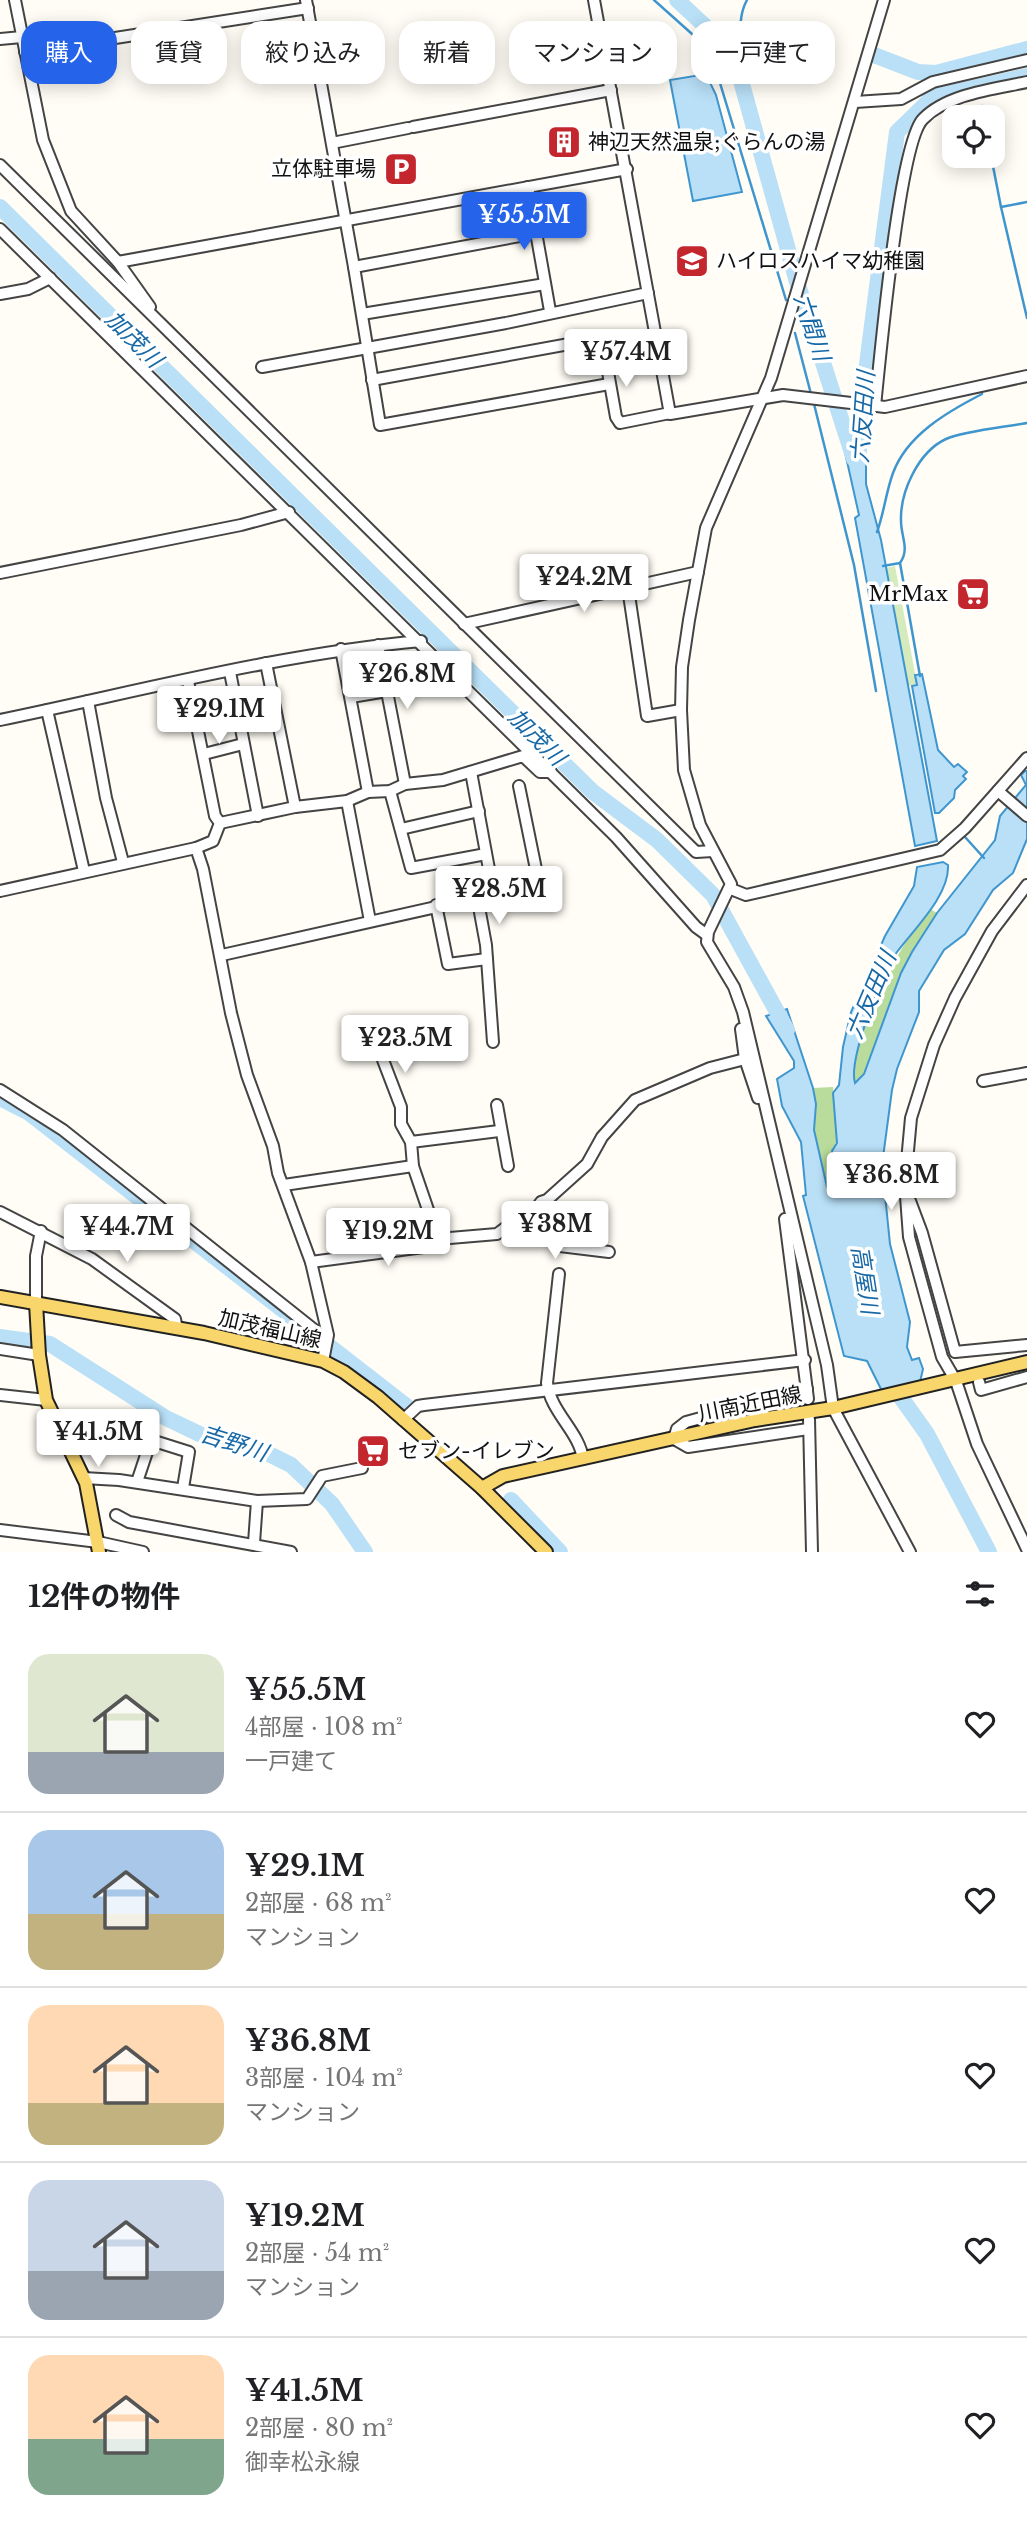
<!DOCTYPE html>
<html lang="ja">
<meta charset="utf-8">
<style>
body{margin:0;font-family:"Libre Baskerville","Noto Sans JP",serif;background:#f6f6f6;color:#202124;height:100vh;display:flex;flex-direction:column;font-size:26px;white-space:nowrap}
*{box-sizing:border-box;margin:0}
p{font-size:23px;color:#757577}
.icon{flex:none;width:38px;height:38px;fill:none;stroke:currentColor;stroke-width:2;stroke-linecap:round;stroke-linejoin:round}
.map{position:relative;height:1552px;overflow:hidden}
.panel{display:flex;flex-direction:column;background:#fff;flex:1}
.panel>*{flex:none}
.hud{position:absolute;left:21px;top:21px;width:985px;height:63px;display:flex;gap:14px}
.tools{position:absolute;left:942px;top:105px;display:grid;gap:14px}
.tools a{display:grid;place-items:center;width:63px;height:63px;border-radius:14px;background:#fff;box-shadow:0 4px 18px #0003;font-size:35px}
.price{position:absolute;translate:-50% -60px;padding:0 16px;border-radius:7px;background:#fff;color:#222;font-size:23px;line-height:46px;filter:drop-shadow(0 2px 4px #0008)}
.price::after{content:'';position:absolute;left:50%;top:42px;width:21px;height:16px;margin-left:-10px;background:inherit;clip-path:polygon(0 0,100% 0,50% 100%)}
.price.current{background:#2563eb;color:#fff}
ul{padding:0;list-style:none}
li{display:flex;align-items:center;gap:21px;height:175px;padding:0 28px}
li+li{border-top:2px solid #e0e0e0}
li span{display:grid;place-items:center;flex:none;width:196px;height:140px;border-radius:21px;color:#555}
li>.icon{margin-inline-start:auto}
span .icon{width:84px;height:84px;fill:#fffc;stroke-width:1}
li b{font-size:30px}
h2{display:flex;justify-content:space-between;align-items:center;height:84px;padding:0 28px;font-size:30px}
.chip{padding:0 24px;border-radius:21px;background:#fff;box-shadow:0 4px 18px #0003;font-size:24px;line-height:63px}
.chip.current{background:#2563eb;color:#fff}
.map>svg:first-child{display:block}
</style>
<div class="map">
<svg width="1027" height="1552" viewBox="0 0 1027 1552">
<rect width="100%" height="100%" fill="#fffdf5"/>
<polygon fill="#d5ebbd" points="895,566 917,684 908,686 886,568"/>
<g fill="#b9dc9c">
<path d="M 930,909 L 937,913 L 901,973 L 864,1074 L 855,1083 C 844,1042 903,939 930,909 Z"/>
<path d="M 833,1087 C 835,1108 842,1131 833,1151 L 837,1170 L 834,1183 L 826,1187 L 814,1130 L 816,1104 L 813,1088 Z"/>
</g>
<g fill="#b9e0f7" stroke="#3f96cf" stroke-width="2">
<polygon points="706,74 716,95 742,192 693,201 670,80"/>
<polygon points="866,434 866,484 881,540 937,841 915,846 855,518 859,515 842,439"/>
<polygon points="922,674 938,750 954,767 958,764 967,772 963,776 966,779 955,790 954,798 939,813 935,813 912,686 917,685 915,675"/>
<path d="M 1025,771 L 1027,771 L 1027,839 L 1013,873 L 993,890 L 965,934 L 944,950 L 919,991 L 919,1012 L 897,1069 L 892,1090 L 882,1165 L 890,1244 L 910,1322 L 907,1347 L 912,1360 L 919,1358 L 923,1369 L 920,1382 L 882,1391 L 867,1361 L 844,1356 L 803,1196 L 806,1195 L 801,1142 L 782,1106 L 777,1079 L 794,1068 L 794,1061 L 766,1016 L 787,1009 L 813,1088 L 816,1104 L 814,1130 L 827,1187 L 834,1183 L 837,1170 L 832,1151 L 837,1143 L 833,1093 L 839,1085 L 843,1047 L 851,1012 L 885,936 L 914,886 L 917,867 L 943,862 L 948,865 C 950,895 914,929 897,952 C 882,972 848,1060 855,1083 L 864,1074 L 901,973 L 912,952 L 937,913 L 995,840 L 1000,816 L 1026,785 L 1021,775 Z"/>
</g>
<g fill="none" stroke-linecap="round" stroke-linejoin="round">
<g stroke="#3f96cf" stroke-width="2.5">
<polyline points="654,0 701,42 713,60 786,300"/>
<path d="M 738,70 C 746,46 734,24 747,0"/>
<polyline points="982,106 984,117"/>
<polyline points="991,156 1001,207"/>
<polyline points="1027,202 1001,207 1027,318"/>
<polyline points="795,333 811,394"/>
<polyline points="814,404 854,565 876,691"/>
<path d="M 877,532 C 884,513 886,492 893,473 C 907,435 947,412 982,394"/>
<polyline points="883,566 900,563"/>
<path d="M 920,676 L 900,563 C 910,549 901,537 901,521 C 900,492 918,452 946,439 C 964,431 1006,427 1027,423"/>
<polyline points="965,837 984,858"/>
</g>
<g stroke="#b9e0f7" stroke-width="16">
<polyline points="677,0 719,39 738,70 797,282 854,459"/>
<polyline points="874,55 918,72 936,73 1027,49"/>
<polyline points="0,207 593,792 657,840 713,895 787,1030"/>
<polyline points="859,457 859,426 897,132 933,97 1027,76"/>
<polyline points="0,1098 29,1113 409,1408"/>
<polyline points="0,1337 50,1344 166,1418 210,1439 269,1454 291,1465 332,1504 365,1552"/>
<polyline points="890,1382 927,1434 989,1552"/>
<polyline points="511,1500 560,1552"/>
</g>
<g stroke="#444" stroke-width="14">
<g id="minor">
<polyline points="15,0 43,140 71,211 118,262 150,307"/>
<polyline points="306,0 354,267"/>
<polyline points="594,0 670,414 783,395 885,407 1027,376"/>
<polyline points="884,0 771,378 706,528 689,620 682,667 681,710 684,770 700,825 731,884 708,932 707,942 734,987 743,1012 827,1365 833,1408 910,1552"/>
<polyline points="0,39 22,37"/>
<polyline points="25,52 308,8"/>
<polyline points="855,102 901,99 933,82 1027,60"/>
<polyline points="413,127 611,90"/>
<polyline points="332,143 408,128"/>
<polyline points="0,165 696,852 713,851"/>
<polyline points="528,187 550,311"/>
<polyline points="0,229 616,837 696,927 707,935"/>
<polyline points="536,233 354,267 380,425 609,384"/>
<polyline points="118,262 627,169"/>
<polyline points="0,294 28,289 50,278"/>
<polyline points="362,314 545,284"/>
<polyline points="262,367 506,323 648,293"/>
<polyline points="372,380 602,338 616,417 620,423 670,413"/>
<path d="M 875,406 C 880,360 899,143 923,119 C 947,94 994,89 1027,82"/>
<polyline points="0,573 241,525 289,512"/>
<polyline points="628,588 647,716 681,710"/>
<polyline points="464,624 698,572"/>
<polyline points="378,645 405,784"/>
<polyline points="341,649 368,792"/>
<polyline points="266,663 295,807"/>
<polyline points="230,672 258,816"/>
<polyline points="351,697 387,691"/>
<polyline points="88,701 106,798 123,862"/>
<polyline points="47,710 84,871"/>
<path d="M 0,720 C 140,691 278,654 421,641"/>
<polyline points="204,754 243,744"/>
<polyline points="471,772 494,896"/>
<polyline points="390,791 411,868 486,854"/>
<polyline points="998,791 1027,816"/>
<polyline points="347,801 370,921"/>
<polyline points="220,823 295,807 347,801 368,792 390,791 405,784 443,780 523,756 540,772 551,772"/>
<polyline points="401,829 479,811"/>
<polyline points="196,848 203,869 231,1013 247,1075 273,1146 278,1173 311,1262 328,1335 323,1361"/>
<polyline points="1027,885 992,931 955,998 934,1045 911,1118 905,1183 909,1237 942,1357 956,1381 977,1444 1027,1549"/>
<polyline points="731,889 746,895 940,850 965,828 1027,758"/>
<polyline points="0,891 196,848 213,841 220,823 215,816 188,681"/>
<polyline points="477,896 486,945 493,1042"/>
<polyline points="436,905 448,964 487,959"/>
<polyline points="222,955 539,884 519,786"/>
<polyline points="741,1029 745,1059 758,1098"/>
<polyline points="383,1060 401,1107 401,1124 411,1142 413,1166 438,1239"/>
<polyline points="983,1081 1027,1073"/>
<polyline points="0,1090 63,1130 327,1340"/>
<polyline points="497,1105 508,1166"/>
<polyline points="411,1142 499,1131"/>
<polyline points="284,1185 413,1166"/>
<polyline points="910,1201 922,1233 955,1352 1027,1345"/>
<polyline points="0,1212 92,1259 175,1319 177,1329"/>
<polyline points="533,1213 560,1246 609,1252"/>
<polyline points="785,1219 808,1399"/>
<polyline points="311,1262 431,1246 438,1239 497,1234 517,1219 533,1213 541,1202 547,1200 587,1164 602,1137 635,1100 710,1068 745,1059"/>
<path d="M 559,1274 L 547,1383 C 551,1413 579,1431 583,1459"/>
<polyline points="36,1303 36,1256 41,1231"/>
<polyline points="0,1349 39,1355"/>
<polyline points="979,1382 981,1390 1027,1377"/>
<polyline points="807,1389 686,1422 677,1429 674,1439 688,1447 808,1429"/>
<polyline points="0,1395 46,1400"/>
<polyline points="809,1419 812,1552"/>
<polyline points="403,1420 418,1406 424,1405 805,1360"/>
<polyline points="83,1478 119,1480 257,1501 307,1499 322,1476 362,1468"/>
<polyline points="137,1482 151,1440 189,1452 183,1488"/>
<polyline points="116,1515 129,1522 291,1552"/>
<polyline points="0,1530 98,1542 143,1552"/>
<polyline points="254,1543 257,1501"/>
</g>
</g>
<g stroke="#222" stroke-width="16">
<g id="major">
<polyline points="0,1297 204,1333 323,1361 344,1372 378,1397 482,1488 546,1552"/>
<polyline points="36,1303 39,1355 46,1400 86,1483 99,1552"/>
<polyline points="482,1488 503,1476 755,1420 833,1408 1027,1362"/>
</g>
</g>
<use href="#minor" stroke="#fff" stroke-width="10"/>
<use href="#major" stroke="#f9d66b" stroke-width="12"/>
</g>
<defs>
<g id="building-square" transform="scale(1.75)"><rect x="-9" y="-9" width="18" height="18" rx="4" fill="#c4262e" stroke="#fff"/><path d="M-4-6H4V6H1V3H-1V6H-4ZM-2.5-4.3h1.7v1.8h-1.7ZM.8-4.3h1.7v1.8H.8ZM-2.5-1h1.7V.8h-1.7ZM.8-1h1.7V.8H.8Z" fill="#fff"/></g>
<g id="parking-square" transform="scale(1.75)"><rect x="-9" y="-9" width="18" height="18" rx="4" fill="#c4262e" stroke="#fff"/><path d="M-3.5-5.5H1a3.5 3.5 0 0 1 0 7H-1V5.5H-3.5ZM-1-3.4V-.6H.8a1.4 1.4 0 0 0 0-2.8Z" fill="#fff"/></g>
<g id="school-square" transform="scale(1.75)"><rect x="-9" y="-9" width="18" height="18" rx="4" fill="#c4262e" stroke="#fff"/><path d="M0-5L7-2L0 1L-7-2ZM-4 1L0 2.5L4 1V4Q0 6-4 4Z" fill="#fff"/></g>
<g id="supermarket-square" transform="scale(1.75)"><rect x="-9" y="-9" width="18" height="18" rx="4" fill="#c4262e" stroke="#fff"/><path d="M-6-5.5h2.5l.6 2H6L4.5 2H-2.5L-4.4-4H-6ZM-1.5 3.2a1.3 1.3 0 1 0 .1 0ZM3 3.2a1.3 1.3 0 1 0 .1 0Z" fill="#fff"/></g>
</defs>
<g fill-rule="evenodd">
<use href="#building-square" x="564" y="142"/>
<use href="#parking-square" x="401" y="169"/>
<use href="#school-square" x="692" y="261"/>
<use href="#supermarket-square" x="973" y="594"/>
<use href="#supermarket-square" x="373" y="1451"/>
</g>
<g text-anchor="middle" stroke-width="7" stroke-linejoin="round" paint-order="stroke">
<g font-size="21" fill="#111" stroke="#fff" text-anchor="start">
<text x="588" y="149">神辺天然温泉;ぐらんの湯</text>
<text x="376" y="176" text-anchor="end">立体駐車場</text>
<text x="716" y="268">ハイロスハイマ幼稚園</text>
<text x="948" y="601" text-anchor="end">MrMax</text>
<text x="398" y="1458">セブン-イレブン</text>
</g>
<g font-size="21" fill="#111" stroke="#fff">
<text transform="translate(270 1329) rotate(13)" y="7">加茂福山線</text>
<text transform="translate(750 1404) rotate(-11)" y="7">川南近田線</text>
</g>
<g font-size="23" font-style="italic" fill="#1768a6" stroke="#fff">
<text transform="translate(812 327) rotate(72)" y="8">六間川</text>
<text transform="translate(134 339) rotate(45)" y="8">加茂川</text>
<text transform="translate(863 417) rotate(-86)" y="8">六反田川</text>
<text transform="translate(537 737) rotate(45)" y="8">加茂川</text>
<text transform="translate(871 995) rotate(-67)" y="8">六反田川</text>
<text transform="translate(865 1280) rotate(81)" y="8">高屋川</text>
<text transform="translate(234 1443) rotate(18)" y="8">吉野川</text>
</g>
</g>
</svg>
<div class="tools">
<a><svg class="icon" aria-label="locate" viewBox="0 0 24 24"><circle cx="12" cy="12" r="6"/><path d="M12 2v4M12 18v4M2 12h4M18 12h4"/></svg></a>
</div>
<b class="price current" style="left:524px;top:252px">¥55.5M</b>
<b class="price" style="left:626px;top:389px">¥57.4M</b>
<b class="price" style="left:584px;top:614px">¥24.2M</b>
<b class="price" style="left:407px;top:711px">¥26.8M</b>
<b class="price" style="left:219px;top:746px">¥29.1M</b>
<b class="price" style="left:499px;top:926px">¥28.5M</b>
<b class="price" style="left:405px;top:1075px">¥23.5M</b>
<b class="price" style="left:891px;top:1212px">¥36.8M</b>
<b class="price" style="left:555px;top:1261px">¥38M</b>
<b class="price" style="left:127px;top:1264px">¥44.7M</b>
<b class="price" style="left:388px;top:1268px">¥19.2M</b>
<b class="price" style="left:98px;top:1469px">¥41.5M</b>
<div class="hud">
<a class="chip current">購入</a>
<a class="chip">賃貸</a>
<a class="chip">絞り込み</a>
<a class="chip">新着</a>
<a class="chip">マンション</a>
<a class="chip">一戸建て</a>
</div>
</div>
<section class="panel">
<h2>12件の物件<svg class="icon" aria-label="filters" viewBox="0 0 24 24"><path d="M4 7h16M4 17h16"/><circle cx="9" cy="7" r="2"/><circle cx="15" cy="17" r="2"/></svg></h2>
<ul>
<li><span style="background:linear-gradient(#dfe7d0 70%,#9aa5b1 0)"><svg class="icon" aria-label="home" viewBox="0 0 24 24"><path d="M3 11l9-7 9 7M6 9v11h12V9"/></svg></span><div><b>¥55.5M</b><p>4部屋 · 108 m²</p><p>一戸建て</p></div><svg class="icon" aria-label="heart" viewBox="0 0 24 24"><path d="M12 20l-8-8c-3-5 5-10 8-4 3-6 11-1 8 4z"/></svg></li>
<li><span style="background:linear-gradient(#a9c7e8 60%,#c2b280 0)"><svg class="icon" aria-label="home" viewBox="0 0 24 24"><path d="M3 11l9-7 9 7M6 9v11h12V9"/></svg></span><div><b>¥29.1M</b><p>2部屋 · 68 m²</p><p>マンション</p></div><svg class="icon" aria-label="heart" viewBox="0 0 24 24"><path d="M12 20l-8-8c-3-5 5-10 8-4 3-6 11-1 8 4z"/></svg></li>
<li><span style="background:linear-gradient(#ffd9b3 70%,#c2b280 0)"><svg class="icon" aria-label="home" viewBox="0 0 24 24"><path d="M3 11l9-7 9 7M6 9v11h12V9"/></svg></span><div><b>¥36.8M</b><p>3部屋 · 104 m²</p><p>マンション</p></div><svg class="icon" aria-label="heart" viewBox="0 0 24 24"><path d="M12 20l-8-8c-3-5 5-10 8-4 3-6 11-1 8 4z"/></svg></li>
<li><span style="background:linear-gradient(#c9d6e8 65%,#9aa5b1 0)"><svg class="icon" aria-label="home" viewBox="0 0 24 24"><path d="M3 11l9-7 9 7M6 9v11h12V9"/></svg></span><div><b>¥19.2M</b><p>2部屋 · 54 m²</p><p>マンション</p></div><svg class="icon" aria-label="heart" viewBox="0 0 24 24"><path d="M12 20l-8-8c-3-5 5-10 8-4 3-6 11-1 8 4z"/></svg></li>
<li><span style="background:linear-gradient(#ffd9b3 60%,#7fa58c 0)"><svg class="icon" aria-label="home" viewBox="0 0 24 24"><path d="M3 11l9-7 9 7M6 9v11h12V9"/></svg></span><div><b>¥41.5M</b><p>2部屋 · 80 m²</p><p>御幸松永線</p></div><svg class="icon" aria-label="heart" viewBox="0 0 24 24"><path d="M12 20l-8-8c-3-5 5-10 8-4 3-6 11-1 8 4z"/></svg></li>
</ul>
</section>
